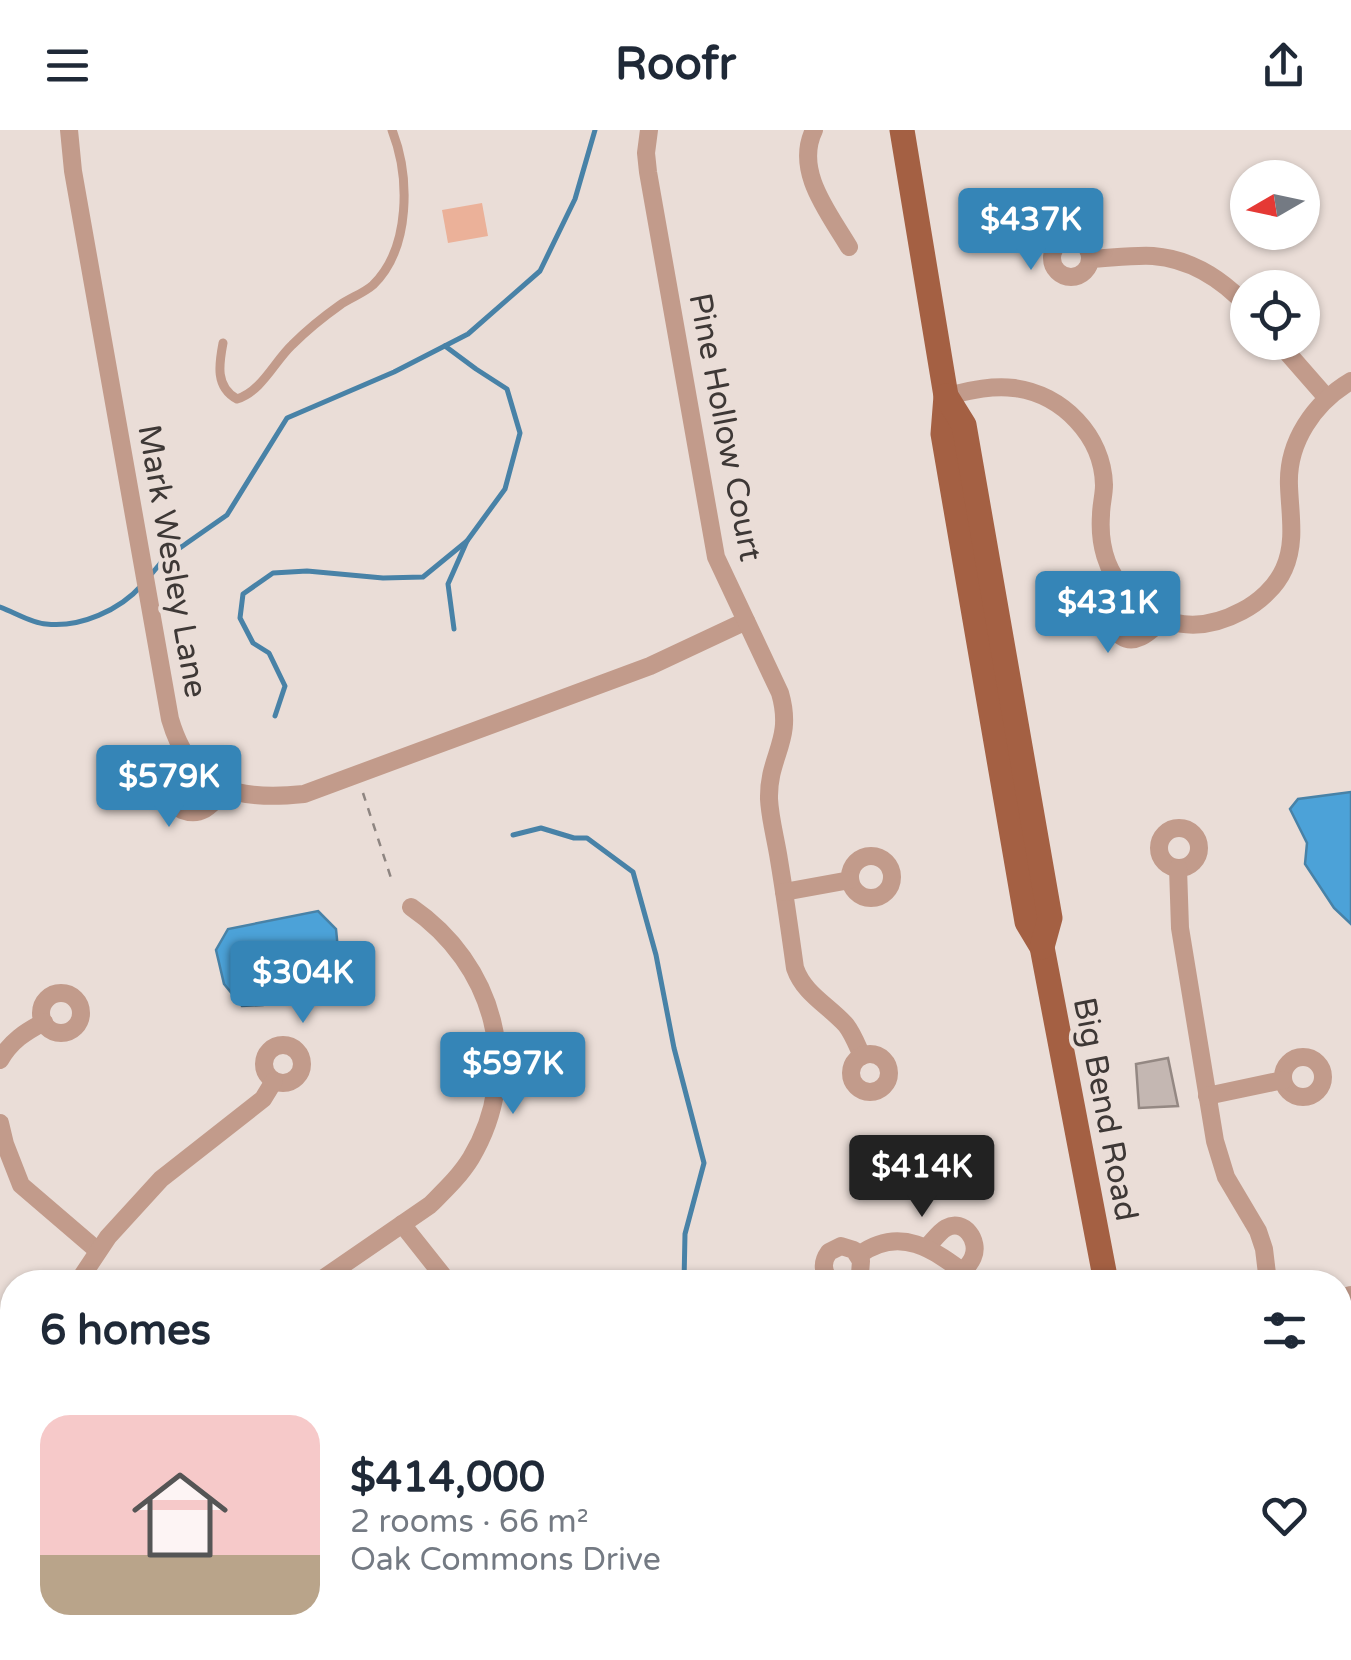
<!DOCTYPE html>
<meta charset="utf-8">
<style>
body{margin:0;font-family:"Varela Round",sans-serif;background:#f2f2f3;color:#1f2937;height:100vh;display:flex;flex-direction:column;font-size:38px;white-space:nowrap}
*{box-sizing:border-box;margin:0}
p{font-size:32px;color:#747a83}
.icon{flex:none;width:55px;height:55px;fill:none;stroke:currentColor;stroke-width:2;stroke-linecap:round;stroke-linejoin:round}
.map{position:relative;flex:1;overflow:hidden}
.drawer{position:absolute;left:0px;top:1140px;width:1352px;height:390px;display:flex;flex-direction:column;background:#fff;border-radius:40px 40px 0 0;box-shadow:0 2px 8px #0004}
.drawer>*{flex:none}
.needle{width:65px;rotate:261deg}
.buttons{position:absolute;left:1230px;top:30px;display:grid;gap:20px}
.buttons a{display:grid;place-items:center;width:90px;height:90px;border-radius:50%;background:#fff;box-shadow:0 2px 8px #0004;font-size:50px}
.price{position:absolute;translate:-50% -85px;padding:0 22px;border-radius:10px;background:#3585b7;color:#fff;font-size:32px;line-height:65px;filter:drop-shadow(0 2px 5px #0008)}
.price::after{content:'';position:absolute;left:50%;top:60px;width:30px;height:22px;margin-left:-15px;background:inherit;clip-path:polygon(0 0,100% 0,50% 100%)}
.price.selected{background:#222;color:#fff}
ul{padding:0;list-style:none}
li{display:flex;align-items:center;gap:30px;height:250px;padding:0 40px}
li+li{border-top:2px solid #e0e1e3}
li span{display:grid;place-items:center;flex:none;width:280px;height:200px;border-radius:30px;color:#555}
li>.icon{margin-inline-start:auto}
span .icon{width:120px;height:120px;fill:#fffc;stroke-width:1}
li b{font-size:42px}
h2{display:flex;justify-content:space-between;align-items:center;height:120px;padding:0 40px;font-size:42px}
header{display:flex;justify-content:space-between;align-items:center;height:130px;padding:0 40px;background:#fff;font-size:45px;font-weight:700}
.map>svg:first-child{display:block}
</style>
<header><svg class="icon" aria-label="menu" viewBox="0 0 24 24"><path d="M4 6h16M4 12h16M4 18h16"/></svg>Roofr<svg class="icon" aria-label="share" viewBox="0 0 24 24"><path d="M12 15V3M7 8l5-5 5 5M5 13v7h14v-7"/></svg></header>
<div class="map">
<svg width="1351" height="1530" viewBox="0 0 1351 1530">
<rect width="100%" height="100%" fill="#eaddd7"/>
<polygon fill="#ebb199" points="482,73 488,106 448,113 442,80"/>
<g fill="#4ca2d8" stroke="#4882a7" stroke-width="2.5">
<polygon points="1351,662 1351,794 1334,778 1305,734 1307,713 1290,679 1298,669"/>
<polygon points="318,781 336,799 339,830 315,865 263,875 242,876 224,854 216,820 228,799"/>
</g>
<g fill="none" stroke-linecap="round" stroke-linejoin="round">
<g stroke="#4882a7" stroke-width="5">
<polyline points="445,216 476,239 507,259 520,303 505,359 467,411 448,454 454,499"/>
<polyline points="149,447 164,429 227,385 287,288 394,242 468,204 540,141 575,69 595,0"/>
<path d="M 0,477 C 14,482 31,493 46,494 C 80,498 120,480 142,455"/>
<polyline points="275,586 285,556 269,523 253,513 240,488 243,464 273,443 307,441 383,448 423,447 467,411"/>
<polyline points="513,705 541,698 574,708 587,708 633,742 656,825 674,918 704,1033 685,1104 684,1152"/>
<polyline points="741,1530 742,1518"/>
</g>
</g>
<polygon fill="#c4b7b2" stroke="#948883" stroke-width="2.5" points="1168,928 1178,976 1139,978 1136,934"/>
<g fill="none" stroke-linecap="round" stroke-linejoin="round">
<polyline stroke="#8e8581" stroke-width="2.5" stroke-dasharray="8 8" stroke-linecap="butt" points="363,663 392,751"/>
<path stroke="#c29b8b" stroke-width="9" d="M 223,213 C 219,234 215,257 237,269 C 262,261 274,232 292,215 C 306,201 323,187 340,175 C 350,168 364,163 373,155 C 411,118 410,46 392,0"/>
<g stroke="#c29b8b" stroke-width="18">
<path d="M 69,0 L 73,41 L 170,589 C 191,661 236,671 304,664 L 650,536 L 746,491"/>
<path d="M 649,0 L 646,23 L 648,42 L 716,427 L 780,563 C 794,611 768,625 769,669 C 770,689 776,710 779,730 C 785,766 790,802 795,838 C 804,864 828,875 846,895 C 853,904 857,915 862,926"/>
<path d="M 814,0 C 794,41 829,83 849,117"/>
<circle cx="1071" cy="128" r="19"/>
<path d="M 1090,129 C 1111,128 1133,125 1153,126 C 1191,129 1223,150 1248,177"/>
<polyline points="1278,212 1327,268"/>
<path d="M 946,266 C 968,261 991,255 1014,258 C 1062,264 1103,306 1104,355 C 1104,365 1101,375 1101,385 C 1099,413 1106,441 1126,462 C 1159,498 1199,504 1242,481 C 1259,472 1276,457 1284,439 C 1296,413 1290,384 1289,356 C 1287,312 1314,273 1351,251"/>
<path d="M 1123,459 C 1120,469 1113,482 1114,492 C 1114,497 1117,503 1121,506 C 1137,517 1153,498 1164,489"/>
<path d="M 191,635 C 181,650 171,663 182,680 C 203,688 213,673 226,659"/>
<circle cx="1179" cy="718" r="20"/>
<circle cx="871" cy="747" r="21"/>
<polyline points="1178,738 1180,798 1215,1011 1226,1047 1258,1101 1264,1119 1268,1152"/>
<polyline points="784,762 850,750"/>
<circle cx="61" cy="883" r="20"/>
<circle cx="283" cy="934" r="19"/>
<circle cx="870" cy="943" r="19"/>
<circle cx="1303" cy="947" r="20"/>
<path d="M 0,930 C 11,911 25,902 44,892"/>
<polyline points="1207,966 1283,950"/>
<polyline points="0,993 5,1014 21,1055 98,1121"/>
<polyline points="402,1094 448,1152"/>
<path d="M 927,1117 C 933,1111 939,1102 946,1098 C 964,1088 980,1111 973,1127 C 971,1133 966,1137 963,1142"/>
<path d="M 859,1125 C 904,1092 940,1125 977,1152"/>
<polyline points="78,1152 108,1107 161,1049 263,969 274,951"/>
<path d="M 318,1152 L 430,1075 C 445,1060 460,1046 471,1028 C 524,939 494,834 411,777"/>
<path d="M 833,1152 C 822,1144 821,1133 829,1122 L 841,1116 L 854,1120 L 861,1131 L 860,1144 L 852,1152"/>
<polyline points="1340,1168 1351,1165"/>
<polyline points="1340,1393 1351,1396"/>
<polyline points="573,1518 576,1526 582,1530"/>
<polyline points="115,1530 115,1518"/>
<polyline points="439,1530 469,1518"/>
<polyline points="600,1530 609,1518"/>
</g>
<g stroke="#a46043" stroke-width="25">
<polyline points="902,0 946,266 943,304 1027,792 1042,817 1106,1152"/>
<polyline points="946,266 964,295 1050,788 1042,817"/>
<polyline points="1181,1518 1184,1530"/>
</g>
</g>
<g text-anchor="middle" stroke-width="9" stroke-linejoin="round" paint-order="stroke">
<g font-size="32" fill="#3e3836" stroke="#eaddd7">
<text transform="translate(726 297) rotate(79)" y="11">Pine Hollow Court</text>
<text transform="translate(173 431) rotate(80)" y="11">Mark Wesley Lane</text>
<text transform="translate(1106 979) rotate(79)" y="11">Big Bend Road</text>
</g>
</g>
</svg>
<div class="buttons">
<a><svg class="needle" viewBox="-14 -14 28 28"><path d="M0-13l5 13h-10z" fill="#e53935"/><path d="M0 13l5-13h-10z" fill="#747a83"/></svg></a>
<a><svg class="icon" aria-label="locate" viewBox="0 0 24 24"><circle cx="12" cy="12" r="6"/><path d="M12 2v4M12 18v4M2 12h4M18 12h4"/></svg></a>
</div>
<b class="price" style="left:1031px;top:143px">$437K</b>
<b class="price" style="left:1108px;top:526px">$431K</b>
<b class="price" style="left:169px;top:700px">$579K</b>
<b class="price" style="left:303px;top:896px">$304K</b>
<b class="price" style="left:513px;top:987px">$597K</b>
<b class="price selected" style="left:922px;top:1090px">$414K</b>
<section class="drawer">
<h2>6 homes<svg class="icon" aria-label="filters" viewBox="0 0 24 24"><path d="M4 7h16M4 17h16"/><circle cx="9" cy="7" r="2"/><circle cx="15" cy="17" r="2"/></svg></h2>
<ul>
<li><span style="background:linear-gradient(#f6c9c9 70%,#b9a48a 0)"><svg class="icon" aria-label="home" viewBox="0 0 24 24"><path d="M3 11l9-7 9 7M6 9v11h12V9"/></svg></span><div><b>$414,000</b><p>2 rooms · 66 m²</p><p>Oak Commons Drive</p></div><svg class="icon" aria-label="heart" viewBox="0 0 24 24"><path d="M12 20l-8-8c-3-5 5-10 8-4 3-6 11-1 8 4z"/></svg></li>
</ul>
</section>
</div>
